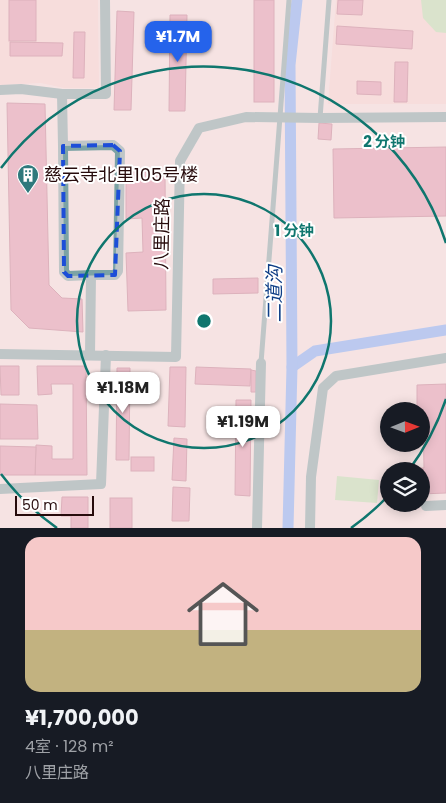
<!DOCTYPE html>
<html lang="zh">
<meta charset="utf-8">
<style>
body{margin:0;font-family:Poppins,"Noto Sans SC",sans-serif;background:#20242c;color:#f1f3f6;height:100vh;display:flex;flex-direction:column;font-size:19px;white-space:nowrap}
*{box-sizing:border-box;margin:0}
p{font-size:16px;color:#9ea1a6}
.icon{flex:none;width:28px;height:28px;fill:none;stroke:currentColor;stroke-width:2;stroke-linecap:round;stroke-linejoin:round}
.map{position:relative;height:528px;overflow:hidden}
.drawer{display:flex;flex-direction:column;background:#171b24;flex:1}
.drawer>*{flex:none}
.needle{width:32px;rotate:89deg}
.tools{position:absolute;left:380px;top:402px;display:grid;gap:10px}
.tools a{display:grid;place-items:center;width:50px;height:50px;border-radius:50%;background:#171b24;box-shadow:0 2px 12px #0003;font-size:25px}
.scale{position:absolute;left:15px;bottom:12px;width:79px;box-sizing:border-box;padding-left:5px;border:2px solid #270b0c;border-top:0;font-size:14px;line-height:18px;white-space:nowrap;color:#270b0c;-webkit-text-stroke:4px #fff;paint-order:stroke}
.price{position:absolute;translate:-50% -42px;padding:0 11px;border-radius:10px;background:#fff;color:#222;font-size:16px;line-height:32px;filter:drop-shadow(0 1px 2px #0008)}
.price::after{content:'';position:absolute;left:50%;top:30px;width:15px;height:11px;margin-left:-8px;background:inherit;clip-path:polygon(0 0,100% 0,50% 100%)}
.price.active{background:#2563eb;color:#fff}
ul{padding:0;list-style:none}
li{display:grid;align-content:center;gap:10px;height:265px;padding:0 25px}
li span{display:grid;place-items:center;height:155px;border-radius:15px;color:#555}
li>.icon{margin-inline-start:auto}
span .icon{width:90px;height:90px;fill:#fffc;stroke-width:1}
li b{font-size:21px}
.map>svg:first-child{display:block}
</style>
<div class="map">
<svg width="446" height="528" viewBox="0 0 446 528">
<rect width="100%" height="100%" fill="#f5e3e3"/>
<g fill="#f9d4d3">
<polygon points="0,0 98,0 99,88 64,88 41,83 0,85"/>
<polygon points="336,0 446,0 446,104 328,104"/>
</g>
<g fill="#b9e3af">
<polygon points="421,0 446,0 446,33 436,32 423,18"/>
<polygon points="337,476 379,480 377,503 335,500"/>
</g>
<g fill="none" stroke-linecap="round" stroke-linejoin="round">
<g stroke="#75a9fd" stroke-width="11">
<polyline points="292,367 315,351 446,330"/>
<polyline points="288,528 292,367 290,65 297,0"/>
</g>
</g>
<g fill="#e195ad" stroke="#be758c">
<rect x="9" y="0" width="27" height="41"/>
<rect x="254" y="0" width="20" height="102"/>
<polygon points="338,0 363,0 362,15 337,14"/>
<polygon points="117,11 134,12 131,110 114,110"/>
<polygon points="170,15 187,15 185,111 169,111"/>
<polygon points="337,26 413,31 412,49 336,44"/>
<polygon points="74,32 85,32 84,78 73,78"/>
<polygon points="10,42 63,43 62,56 10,56"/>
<polygon points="395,62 408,62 407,102 394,102"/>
<polygon points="357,81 381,82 381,95 357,94"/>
<polygon points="7,103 45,104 49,285 62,298 82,299 83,332 29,328 11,310"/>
<polygon points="319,123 332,124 331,140 318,139"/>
<polygon points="446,147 446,216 334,218 333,149"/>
<polygon points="126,172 165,172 166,310 128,311 126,253 143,252 142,218 126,219"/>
<polygon points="258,278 258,293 213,294 213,279"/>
<polygon points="0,366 19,366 19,395 1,395"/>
<polygon points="37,366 86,366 87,475 35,475 36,445 52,446 52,459 73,459 73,384 51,384 52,394 38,395"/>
<polygon points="170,367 186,367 185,427 168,426"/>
<polygon points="196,367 251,369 250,386 195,384"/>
<polygon points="117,368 130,368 129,460 116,460"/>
<polygon points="251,370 256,371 256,392 251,392"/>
<polygon points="446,384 446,493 421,494 421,471 413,471 413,468 424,468 423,413 417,411 417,385"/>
<polygon points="236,400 251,400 250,496 235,495"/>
<polygon points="0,404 37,405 38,439 0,439"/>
<polygon points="174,438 187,439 186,481 172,480"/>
<polygon points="0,446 36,447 35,475 0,475"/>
<rect x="131" y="457" width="23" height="14"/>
<polygon points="173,487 190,488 189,521 172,521"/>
<polygon points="62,497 88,497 88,528 71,528 71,516 61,516"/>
<rect x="110" y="498" width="22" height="30"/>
</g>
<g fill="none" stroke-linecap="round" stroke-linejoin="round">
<g stroke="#7ca3a5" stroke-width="5">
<polyline points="320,118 329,0"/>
<polyline points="261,363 289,0"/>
</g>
<g stroke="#7ca3a5" stroke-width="10">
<polyline points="0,90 21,89 62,94 106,94 105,0"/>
<polyline points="62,94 63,146 113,145 120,151 118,271 115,275 91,275 90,355"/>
<polyline points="63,146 64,272 68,276 91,275"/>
<polyline points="0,354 176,357 180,161 199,128 246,117 320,118 446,117"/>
<polyline points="0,489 101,484 106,355"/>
<polyline points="426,506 446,505"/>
<polyline points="257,528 261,363"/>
<polyline points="310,528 311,477 323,388 336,376 446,358"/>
</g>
</g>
<path d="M0 0H446V528H0ZM 113,145 L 120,151 L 115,275 L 68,276 L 64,272 L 63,146 Z" fill="#f5e3e3" fill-opacity=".55" fill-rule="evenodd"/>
<path fill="none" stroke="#1d4ed8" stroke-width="4" stroke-dasharray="10 6" stroke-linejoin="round" d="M 113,145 L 120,151 L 115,275 L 68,276 L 64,272 L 63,146 Z"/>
<g fill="none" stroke="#0f766e" stroke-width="2.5">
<circle cx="204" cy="321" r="127"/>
<path d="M446 399A254 254 0 0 1 409 470M388 496A254 254 0 0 1 351 528M57 528A254 254 0 0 1 1 474M1 168A254 254 0 0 1 446 243"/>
</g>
<defs>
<g id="building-pin" transform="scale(1.125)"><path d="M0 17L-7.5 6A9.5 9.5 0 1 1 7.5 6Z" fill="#2f797c" stroke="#fff"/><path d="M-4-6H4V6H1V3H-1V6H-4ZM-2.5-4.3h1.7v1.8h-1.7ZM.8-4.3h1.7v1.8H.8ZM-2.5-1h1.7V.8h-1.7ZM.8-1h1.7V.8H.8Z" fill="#fff"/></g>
</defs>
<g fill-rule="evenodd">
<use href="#building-pin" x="28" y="175"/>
</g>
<g text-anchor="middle" stroke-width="4" stroke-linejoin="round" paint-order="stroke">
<g font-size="18" fill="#270b0c" stroke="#fff" text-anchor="start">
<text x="44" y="181">慈云寺北里105号楼</text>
</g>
<g font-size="18" fill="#270b0c" stroke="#fff">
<text transform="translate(162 234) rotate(-89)" y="6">八里庄路</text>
</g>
<g font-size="19" font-style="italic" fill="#0f3e86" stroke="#fff">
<text transform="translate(274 294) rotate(-90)" y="7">二道沟</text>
</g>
</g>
<circle cx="204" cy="321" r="8" fill="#0f766e" stroke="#fff" stroke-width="2.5"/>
<g font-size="15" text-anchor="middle" font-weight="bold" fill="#0f766e" stroke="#fff" stroke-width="4" stroke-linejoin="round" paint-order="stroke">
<text x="384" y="147">2 分钟</text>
<text x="294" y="236">1 分钟</text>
</g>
</svg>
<div class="tools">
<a><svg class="needle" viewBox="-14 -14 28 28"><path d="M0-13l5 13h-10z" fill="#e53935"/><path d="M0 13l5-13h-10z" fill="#9ea1a6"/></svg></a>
<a><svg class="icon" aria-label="layers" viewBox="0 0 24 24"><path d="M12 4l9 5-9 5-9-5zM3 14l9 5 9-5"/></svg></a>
</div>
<div class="scale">50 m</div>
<b class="price active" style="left:178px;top:63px">¥1.7M</b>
<b class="price" style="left:123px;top:414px">¥1.18M</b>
<b class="price" style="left:243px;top:448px">¥1.19M</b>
</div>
<section class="drawer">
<ul>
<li><span style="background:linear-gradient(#f6c9c9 60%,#c2b280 0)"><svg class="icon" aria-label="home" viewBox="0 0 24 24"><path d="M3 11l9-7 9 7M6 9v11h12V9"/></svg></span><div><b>¥1,700,000</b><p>4室 · 128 m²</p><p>八里庄路</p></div></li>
</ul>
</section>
